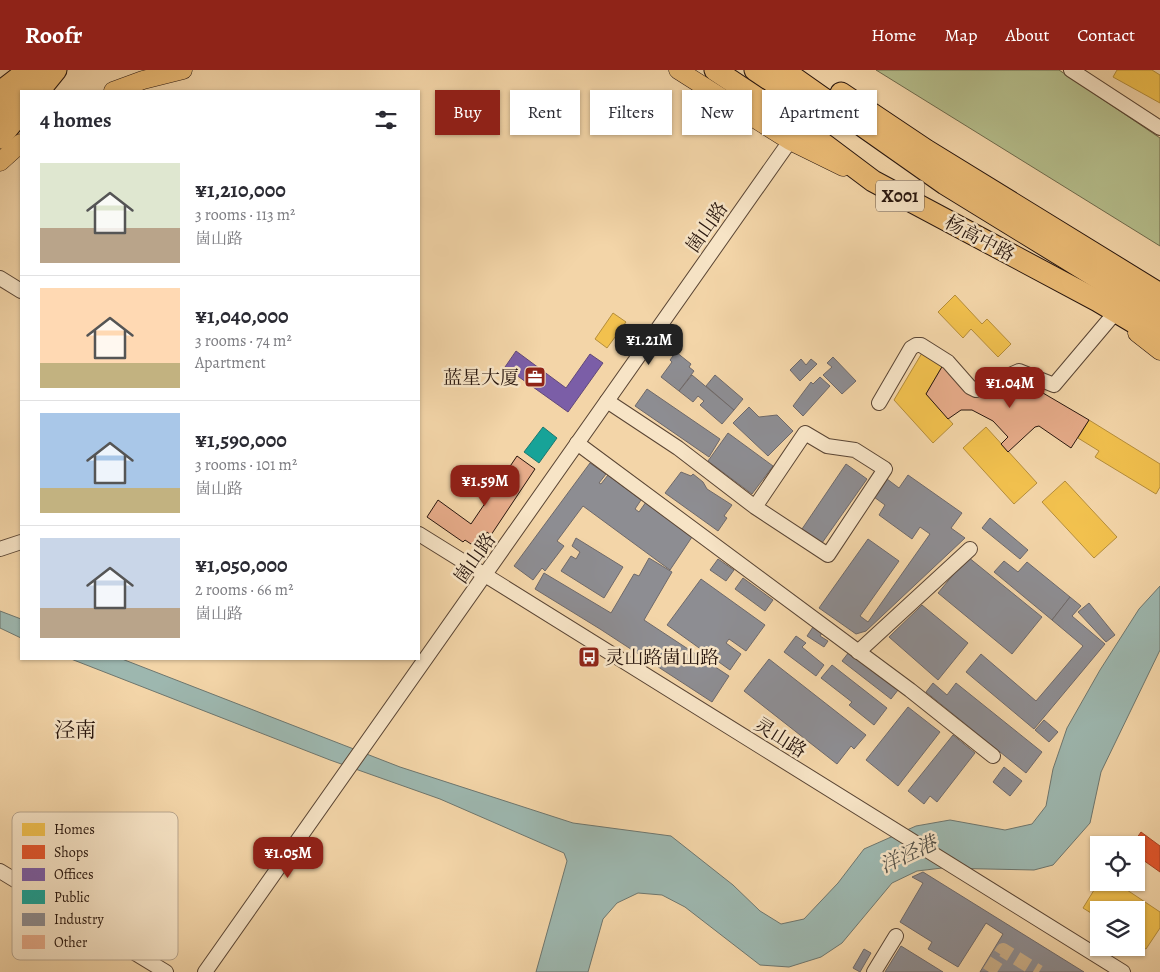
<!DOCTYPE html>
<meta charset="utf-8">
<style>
body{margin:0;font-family:Alegreya,"Noto Serif SC",serif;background:#f7f7f7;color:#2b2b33;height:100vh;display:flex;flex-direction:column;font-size:19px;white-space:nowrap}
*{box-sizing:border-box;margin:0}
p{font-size:16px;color:#7c7c81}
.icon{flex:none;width:28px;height:28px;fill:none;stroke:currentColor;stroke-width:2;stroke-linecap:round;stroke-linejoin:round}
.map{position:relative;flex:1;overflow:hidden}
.panel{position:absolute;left:20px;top:20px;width:400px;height:570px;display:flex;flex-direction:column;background:#fff;border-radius:0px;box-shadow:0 1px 4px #0004}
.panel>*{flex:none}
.banner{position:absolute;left:435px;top:20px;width:475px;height:45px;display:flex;gap:10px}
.fabs{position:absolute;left:1090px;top:766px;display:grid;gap:10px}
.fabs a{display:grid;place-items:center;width:55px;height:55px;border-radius:0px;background:#fff;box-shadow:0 1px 4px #0004;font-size:25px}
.price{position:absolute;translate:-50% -42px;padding:0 11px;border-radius:10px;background:#8f2418;color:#fff;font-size:16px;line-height:32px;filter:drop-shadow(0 1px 2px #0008)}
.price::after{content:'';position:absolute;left:50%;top:30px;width:15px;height:11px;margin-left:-8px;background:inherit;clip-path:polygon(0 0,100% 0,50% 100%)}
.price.on{background:#222;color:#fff}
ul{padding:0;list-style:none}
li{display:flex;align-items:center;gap:15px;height:125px;padding:0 20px}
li+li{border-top:1px solid #e1e1e2}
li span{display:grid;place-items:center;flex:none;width:140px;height:100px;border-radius:0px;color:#555}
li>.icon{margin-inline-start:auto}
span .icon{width:60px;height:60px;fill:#fffc;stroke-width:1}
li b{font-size:21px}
h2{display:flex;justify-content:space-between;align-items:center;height:60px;padding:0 20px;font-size:21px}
.chip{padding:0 18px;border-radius:0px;background:#fff;box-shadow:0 1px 4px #0004;font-size:18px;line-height:45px}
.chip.on{background:#8f2418;color:#fff}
header{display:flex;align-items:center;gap:30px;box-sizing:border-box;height:70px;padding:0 25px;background:#8f2418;color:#fff}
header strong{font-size:24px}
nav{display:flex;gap:28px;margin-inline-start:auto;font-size:18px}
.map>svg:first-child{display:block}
</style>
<header>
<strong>Roofr</strong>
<nav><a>Home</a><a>Map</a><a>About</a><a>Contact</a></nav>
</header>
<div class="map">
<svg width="1160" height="902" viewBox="0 0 1160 902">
<rect width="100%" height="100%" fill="#f3d5a8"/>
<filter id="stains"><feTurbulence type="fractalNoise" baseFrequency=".004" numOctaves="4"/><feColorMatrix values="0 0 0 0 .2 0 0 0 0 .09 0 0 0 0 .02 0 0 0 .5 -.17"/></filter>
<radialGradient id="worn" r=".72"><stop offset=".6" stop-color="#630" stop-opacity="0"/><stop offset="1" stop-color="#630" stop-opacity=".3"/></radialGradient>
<polygon fill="#b5be8c" stroke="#6e6a4c" points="876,0 1059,0 1160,68 1160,176"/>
<g fill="#9db7af" stroke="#6e766e">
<polygon points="1160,516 1160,580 1101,702 1090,753 1053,795 1034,800 942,798 917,801 892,813 842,873 821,887 789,897 760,895 685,837 662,825 638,823 617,833 603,849 588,902 536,902 567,791 564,783 440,729 330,690 71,589 122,589 400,697 573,753 671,766 733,815 760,841 781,854 804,849 838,813 864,779 916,756 950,750 1005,760 1032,754 1046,736 1053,699 1067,658 1100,600 1139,539"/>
<polygon points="0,541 21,549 21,568 0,558"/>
</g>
<g fill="#f2c14e" stroke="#b58d3a">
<polygon points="1117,0 1152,0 1160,5 1160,33 1113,7"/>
<polygon points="955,225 982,254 987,249 1011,274 998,287 971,259 963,268 938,242"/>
<polygon points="613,243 626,252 607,278 595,269"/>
<polygon points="922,283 943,295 926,324 953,354 933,373 894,330"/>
<polygon points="1089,350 1160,394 1160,417 1156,424 1095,387 1099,381 1078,368"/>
<polygon points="986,357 1037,413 1014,434 963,378"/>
<polygon points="1065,411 1117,467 1094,488 1042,432"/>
<polygon points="1099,812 1115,812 1160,842 1160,858 1146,879 1136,873 1136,840 1099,840 1099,848 1083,838"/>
</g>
<polygon fill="#e4572e" stroke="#ab4324" points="1141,762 1160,776 1160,802 1136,785 1136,775 1132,775"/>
<polygon fill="#7b5ea7" stroke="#624879" points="516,281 566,318 590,284 603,293 568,342 505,297"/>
<polygon fill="#17a398" stroke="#1c786e" points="543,357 557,368 539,393 524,382"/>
<g fill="#8d8d92" stroke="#6e696a">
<polygon points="676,282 691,294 689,297 694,301 679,321 661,307 672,292 670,290"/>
<polygon points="833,287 856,311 842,324 823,305 832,297 827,293"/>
<polygon points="801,289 806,295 811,289 817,294 800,311 790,300"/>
<polygon points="692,305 734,340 722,354 700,335 704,331 698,326 693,332 679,321"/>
<polygon points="715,305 743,329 734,340 706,316"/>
<polygon points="820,307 830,316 803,346 793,336 811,312 813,314"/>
<polygon points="647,319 720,369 709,387 635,336"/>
<polygon points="749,337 759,347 777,345 793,361 768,386 733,353"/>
<polygon points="728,363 773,396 752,424 708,391"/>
<polygon points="590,393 606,404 599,413 601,414 608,405 641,430 635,439 639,442 646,432 692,467 670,500 583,436 557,471 564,476 545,501 542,498 533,510 514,496"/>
<polygon points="846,394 867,409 822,473 802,459"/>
<polygon points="681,402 691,406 693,404 703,412 707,419 732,435 724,446 727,448 718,461 665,423"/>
<polygon points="908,405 962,443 951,458 965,468 866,561 856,564 819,538 868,469 899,491 860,546 868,552 930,464 920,457 912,469 879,445 885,435 874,427 887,409 899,418"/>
<polygon points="990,448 1028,480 1020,489 982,458"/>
<polygon points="576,468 623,497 604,528 561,501 571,486 576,489 580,482 572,476"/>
<polygon points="968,487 1042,547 1012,584 938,523"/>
<polygon points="649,488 672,502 644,550 729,606 712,632 600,559 535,519 544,503 611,543 634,504 639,506"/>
<polygon points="718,489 734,500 726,511 710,500"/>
<polygon points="1004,491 1018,502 1027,492 1070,527 1052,550 994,502"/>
<polygon points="743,508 773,530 765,541 735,519"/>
<polygon points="701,509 765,555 746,581 729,569 726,573 741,584 730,600 667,555"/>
<polygon points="1070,527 1081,536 1072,546 1105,574 1034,659 966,602 981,584 1036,631 1083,576 1052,550"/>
<polygon points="1089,533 1115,565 1106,572 1078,542"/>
<polygon points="922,535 968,573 938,610 889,567"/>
<polygon points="813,557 822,563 820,566 828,571 824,577 807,566"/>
<polygon points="796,566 806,573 802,577 824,595 816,606 784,582"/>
<polygon points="849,582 898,620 891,629 842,591"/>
<polygon points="769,589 866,665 854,679 851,676 837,694 744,621"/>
<polygon points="832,595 887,638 874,655 849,635 852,632 821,608"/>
<polygon points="933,613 947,625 956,613 1042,682 1026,703 926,622"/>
<polygon points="908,637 940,662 898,716 866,690"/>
<polygon points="1044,650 1058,662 1049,672 1035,660"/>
<polygon points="953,665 975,683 937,732 930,726 924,734 908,721"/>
<polygon points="1004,697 1022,711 1010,726 993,712"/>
<polygon points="923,802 1084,902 980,902 1003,864 986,853 958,897 928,879 932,872 900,852 923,813 912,807"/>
<polygon points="901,876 943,902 885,902"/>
<polygon points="864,879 871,883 860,902 853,898"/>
</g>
<g fill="#e6ab89" stroke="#27150d">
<polygon points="943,295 966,323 982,326 1007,315 1016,312 1026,313 1089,350 1071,378 1039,356 1035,357 1008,382 1001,374 1008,367 993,351 972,340 961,340 948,349 926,324"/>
<polygon points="517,386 535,399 491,465 487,462 480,473 471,474 465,470 463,472 427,447 438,430 471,454"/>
</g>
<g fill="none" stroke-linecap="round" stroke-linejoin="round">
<polyline stroke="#caaf89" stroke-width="14" stroke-dasharray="14 7" stroke-linecap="butt" points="989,902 1003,880 1039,902"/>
<g stroke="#5a4534" stroke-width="16">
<g id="minor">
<polyline points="1071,0 1160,58"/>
<polyline points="0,208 21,221"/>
<polyline points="607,331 678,378 755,437 828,485 885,399 855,380 827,376 805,363 755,437"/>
<polyline points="879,333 911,278 916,275 921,275 948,292 970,317 976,320 1019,301 1054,315 1114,244"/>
<polyline points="577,373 910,620 993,686"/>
<polyline points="419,464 1123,902"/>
<polyline points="0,479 21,472"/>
<polyline points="858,582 970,479"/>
<polyline points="0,801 166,902"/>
<polyline points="205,902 790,71"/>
<polyline points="874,902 896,866"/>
</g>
</g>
<g stroke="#27150d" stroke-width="19">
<g id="major">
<polyline points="678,0 790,71 843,97"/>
<polyline points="113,21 143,10 183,0"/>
<polyline points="0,92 21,73"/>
<polyline points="1137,263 1160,281"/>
</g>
</g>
<g stroke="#27150d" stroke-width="23">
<g id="highway">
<polyline points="715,0 801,57 873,111 1098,231 1160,268"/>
<polyline points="755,0 831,51"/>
<polyline points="783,0 945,114 1160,246"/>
<polyline points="39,21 56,0"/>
<polyline points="0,22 26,2"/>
<polyline points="841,23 926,80 1160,224"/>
<polyline points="0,50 34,0"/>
<polyline points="0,68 21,42"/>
</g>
</g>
<use href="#minor" stroke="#f7e4c6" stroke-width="14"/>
<use href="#major" stroke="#eaba74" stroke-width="18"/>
<use href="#highway" stroke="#eaba74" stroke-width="21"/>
</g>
<defs>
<g id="office-square" transform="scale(1.125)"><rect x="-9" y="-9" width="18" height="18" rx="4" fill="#8f2418" stroke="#f7e4c6"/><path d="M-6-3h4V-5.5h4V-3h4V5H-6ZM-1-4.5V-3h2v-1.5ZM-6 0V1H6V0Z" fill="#fff"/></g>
<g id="bus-square" transform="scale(1.125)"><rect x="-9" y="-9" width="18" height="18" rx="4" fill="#8f2418" stroke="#f7e4c6"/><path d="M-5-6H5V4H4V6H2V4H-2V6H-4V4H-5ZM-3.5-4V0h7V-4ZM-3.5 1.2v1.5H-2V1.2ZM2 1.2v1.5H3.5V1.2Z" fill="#fff"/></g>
</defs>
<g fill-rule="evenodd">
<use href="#office-square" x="535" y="307"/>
<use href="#bus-square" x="589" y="587"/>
</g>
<g text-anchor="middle" stroke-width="5" stroke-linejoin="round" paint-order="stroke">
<rect fill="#f7e4c6" stroke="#655344" stroke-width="1" x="876" y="110.5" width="48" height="31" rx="4"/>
<g font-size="18" font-weight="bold" fill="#27150d">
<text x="900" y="132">X001</text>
</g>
<g font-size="19" fill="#27150d" stroke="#f7e4c6">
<text transform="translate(706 157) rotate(-55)" y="7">崮山路</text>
<text transform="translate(980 168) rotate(28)" y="7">杨高中路</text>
<text transform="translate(474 488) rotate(-55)" y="7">崮山路</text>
<text transform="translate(781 667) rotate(32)" y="7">灵山路</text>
</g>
<g font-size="19" fill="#27150d" stroke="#f7e4c6" text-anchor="end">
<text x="519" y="314">蓝星大厦</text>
<text x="605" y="594" text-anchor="start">灵山路崮山路</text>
</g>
<g font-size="20" font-style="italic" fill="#504e46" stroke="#f7e4c6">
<text transform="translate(908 784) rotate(-25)" y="7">洋泾港</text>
</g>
<g font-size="21" fill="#27150d" stroke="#f7e4c6">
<text x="75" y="667">泾南</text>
</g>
</g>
<rect x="12" y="742" width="166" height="148" rx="8" fill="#f7e4c6" stroke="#b9a68e" stroke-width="1"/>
<rect x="22" y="753" width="23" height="13" fill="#f2c14e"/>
<rect x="22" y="775" width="23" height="14" fill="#e4572e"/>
<rect x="22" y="798" width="23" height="13" fill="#7b5ea7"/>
<rect x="22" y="820" width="23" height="14" fill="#17a398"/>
<rect x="22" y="843" width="23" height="13" fill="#8d8d92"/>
<rect x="22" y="865" width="23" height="14" fill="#e6ab89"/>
<g font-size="14" fill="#27150d">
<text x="54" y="764">Homes</text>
<text x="54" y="787">Shops</text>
<text x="54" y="809">Offices</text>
<text x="54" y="832">Public</text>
<text x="54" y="854">Industry</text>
<text x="54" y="877">Other</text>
</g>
<rect width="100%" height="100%" filter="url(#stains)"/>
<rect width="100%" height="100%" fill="url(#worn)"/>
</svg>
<div class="fabs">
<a><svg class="icon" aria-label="locate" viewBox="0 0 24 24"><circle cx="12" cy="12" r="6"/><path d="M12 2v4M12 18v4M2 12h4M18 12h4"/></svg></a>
<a><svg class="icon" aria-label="layers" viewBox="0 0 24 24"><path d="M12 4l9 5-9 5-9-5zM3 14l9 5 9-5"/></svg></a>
</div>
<b class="price on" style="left:649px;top:296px">¥1.21M</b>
<b class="price" style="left:1010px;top:339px">¥1.04M</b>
<b class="price" style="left:485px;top:437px">¥1.59M</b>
<b class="price" style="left:288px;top:809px">¥1.05M</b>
<div class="banner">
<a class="chip on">Buy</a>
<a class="chip">Rent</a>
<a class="chip">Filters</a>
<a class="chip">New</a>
<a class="chip">Apartment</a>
</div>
<section class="panel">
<h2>4 homes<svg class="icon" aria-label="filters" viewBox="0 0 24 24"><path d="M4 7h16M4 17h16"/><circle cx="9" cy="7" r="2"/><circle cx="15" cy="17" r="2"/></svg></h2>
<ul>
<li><span style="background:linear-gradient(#dfe7d0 65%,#b9a48a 0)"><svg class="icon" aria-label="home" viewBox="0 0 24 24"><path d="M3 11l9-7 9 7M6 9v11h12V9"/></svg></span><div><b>¥1,210,000</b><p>3 rooms · 113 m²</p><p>崮山路</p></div></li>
<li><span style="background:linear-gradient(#ffd9b3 75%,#c2b280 0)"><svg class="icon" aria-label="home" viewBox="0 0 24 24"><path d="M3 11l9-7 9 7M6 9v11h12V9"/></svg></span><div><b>¥1,040,000</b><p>3 rooms · 74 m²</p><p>Apartment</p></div></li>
<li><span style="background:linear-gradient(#a9c7e8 75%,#c2b280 0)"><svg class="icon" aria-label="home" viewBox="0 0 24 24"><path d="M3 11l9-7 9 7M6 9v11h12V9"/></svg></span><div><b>¥1,590,000</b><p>3 rooms · 101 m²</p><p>崮山路</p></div></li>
<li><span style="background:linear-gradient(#c9d6e8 70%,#b9a48a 0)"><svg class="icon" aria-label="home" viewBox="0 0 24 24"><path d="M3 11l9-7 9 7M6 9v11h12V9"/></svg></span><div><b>¥1,050,000</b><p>2 rooms · 66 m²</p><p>崮山路</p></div></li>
</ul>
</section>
</div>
